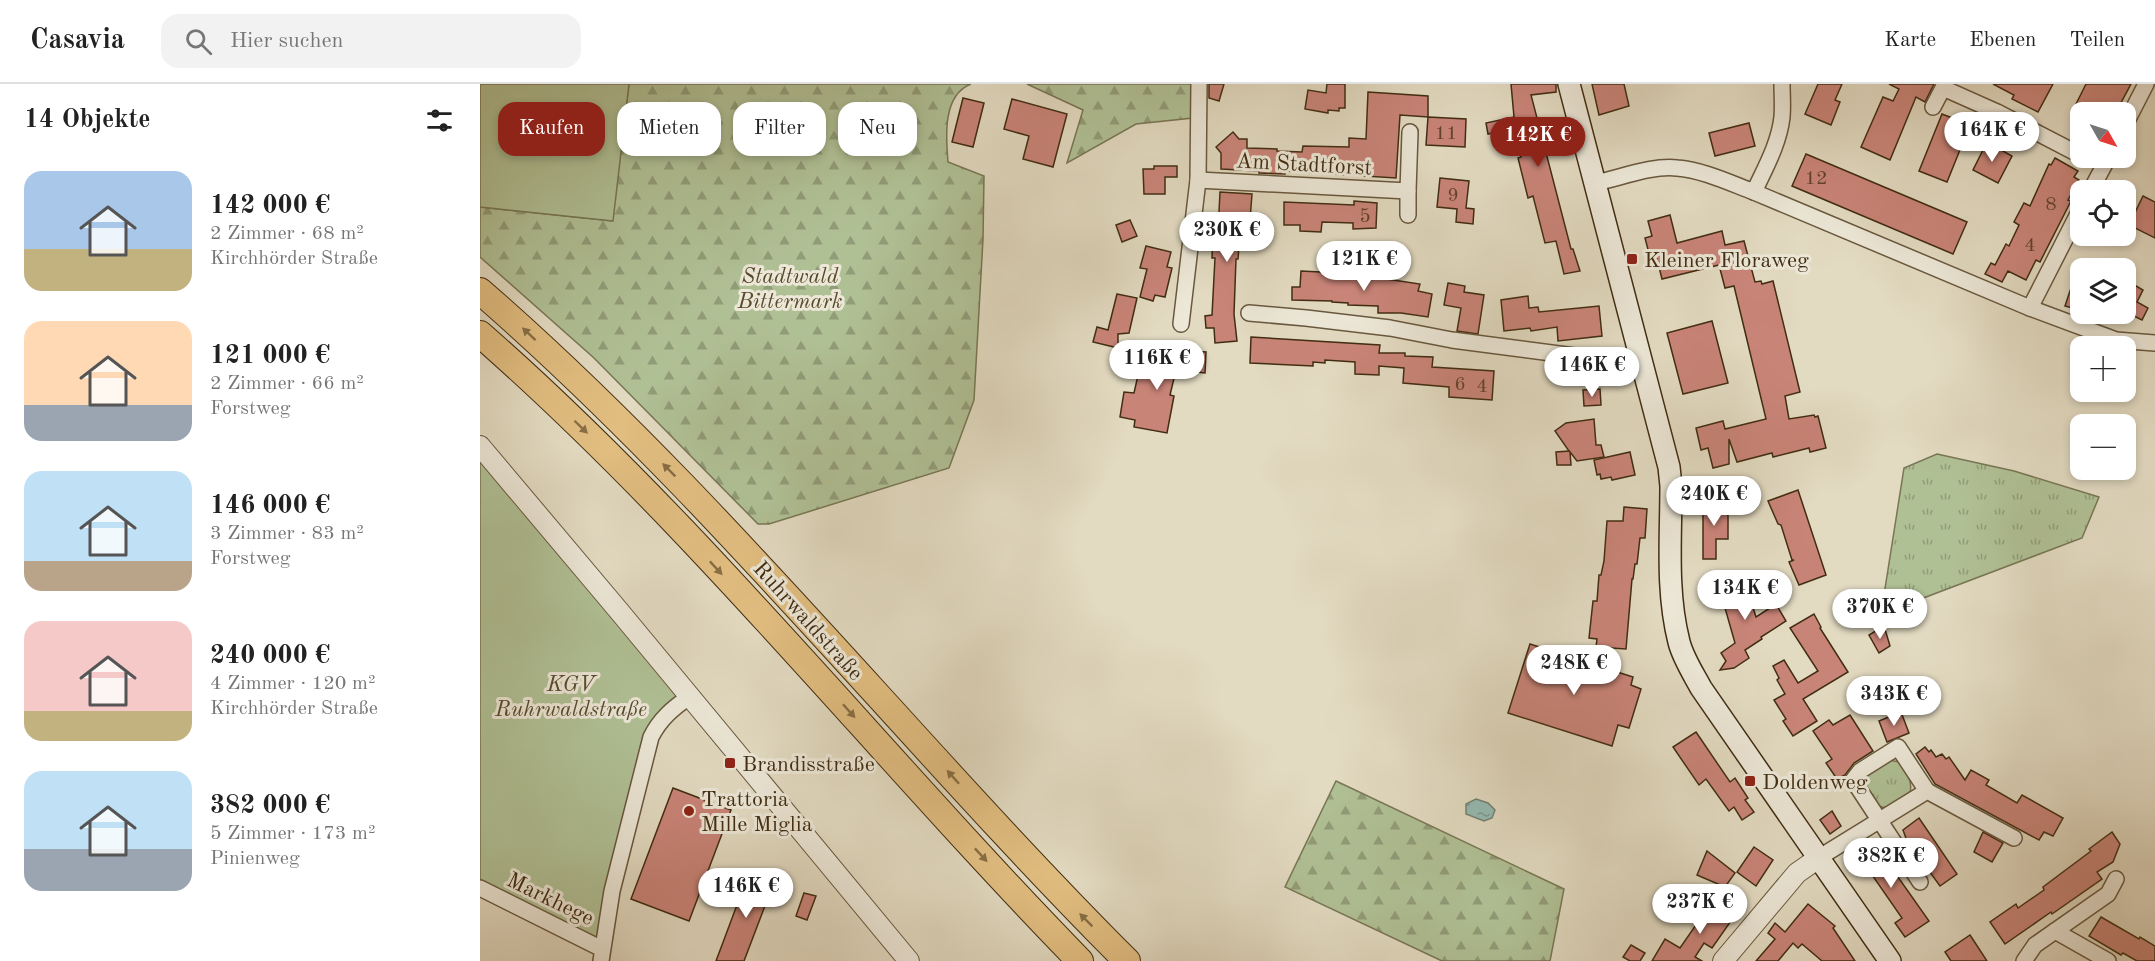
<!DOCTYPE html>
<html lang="de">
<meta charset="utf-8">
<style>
body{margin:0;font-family:"Old Standard TT",serif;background:#f2f2f2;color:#222;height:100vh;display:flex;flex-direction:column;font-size:22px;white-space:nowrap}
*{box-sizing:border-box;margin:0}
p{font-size:20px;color:#767676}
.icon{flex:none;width:33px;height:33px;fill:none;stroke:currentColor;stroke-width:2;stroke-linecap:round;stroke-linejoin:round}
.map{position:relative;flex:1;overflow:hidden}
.sheet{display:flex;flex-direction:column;background:#fff;width:480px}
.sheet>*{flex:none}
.guide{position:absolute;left:18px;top:18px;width:570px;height:54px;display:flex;gap:12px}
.needle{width:39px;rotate:129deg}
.controls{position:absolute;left:1590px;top:18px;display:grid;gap:12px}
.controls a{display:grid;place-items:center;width:66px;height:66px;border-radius:12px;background:#fff;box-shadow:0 3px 9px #0003;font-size:30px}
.price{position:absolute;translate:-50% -51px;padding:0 14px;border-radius:21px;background:#fff;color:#222;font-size:20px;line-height:39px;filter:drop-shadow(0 2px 3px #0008)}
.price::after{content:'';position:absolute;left:50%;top:36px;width:18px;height:14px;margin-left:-9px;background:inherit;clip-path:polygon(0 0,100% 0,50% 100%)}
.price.active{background:#8f2418;color:#fff}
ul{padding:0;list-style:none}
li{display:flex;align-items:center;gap:18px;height:150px;padding:0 24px}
li span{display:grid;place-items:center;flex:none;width:168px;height:120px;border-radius:18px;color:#555}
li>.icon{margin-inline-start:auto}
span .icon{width:72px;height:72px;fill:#fffc;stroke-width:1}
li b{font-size:26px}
h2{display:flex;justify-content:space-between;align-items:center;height:72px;padding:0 24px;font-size:26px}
.chip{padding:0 21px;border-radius:18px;background:#fff;box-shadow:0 3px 9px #0003;font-size:21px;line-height:54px}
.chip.active{background:#8f2418;color:#fff}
header{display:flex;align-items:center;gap:36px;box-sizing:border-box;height:84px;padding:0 30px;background:#fff;border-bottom:2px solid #e0e0e0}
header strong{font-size:28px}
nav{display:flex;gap:33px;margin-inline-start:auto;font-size:21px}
.search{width:420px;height:54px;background:#f2f2f2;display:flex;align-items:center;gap:15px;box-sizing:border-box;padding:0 21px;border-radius:18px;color:#767676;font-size:22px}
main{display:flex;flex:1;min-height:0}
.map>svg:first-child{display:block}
</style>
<header>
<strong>Casavia</strong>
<div class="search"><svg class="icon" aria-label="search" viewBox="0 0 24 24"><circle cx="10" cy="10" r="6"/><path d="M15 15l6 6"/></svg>Hier suchen</div>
<nav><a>Karte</a><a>Ebenen</a><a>Teilen</a></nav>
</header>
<main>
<section class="sheet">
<h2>14 Objekte<svg class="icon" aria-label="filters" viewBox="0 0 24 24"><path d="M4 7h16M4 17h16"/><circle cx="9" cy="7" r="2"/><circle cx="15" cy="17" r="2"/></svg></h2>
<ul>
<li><span style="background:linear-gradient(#a9c7e8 65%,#c2b280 0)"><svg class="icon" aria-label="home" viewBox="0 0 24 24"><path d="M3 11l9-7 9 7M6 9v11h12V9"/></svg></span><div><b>142 000 €</b><p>2 Zimmer · 68 m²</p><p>Kirchhörder Straße</p></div></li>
<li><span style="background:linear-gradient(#ffd9b3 70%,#9aa5b1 0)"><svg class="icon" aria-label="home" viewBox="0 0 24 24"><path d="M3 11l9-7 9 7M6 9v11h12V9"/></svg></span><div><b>121 000 €</b><p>2 Zimmer · 66 m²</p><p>Forstweg</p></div></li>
<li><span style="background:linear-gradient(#bfe0f5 75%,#b9a48a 0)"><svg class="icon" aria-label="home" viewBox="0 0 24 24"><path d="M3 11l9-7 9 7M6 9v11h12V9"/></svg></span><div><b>146 000 €</b><p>3 Zimmer · 83 m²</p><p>Forstweg</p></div></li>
<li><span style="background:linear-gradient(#f6c9c9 75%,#c2b280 0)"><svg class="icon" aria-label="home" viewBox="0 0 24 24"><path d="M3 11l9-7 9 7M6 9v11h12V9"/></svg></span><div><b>240 000 €</b><p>4 Zimmer · 120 m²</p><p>Kirchhörder Straße</p></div></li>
<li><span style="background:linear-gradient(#bfe0f5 65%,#9aa5b1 0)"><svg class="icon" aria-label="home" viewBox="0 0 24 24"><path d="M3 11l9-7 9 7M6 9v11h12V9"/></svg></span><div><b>382 000 €</b><p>5 Zimmer · 173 m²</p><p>Pinienweg</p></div></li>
</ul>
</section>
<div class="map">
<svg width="1675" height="877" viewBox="0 0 1675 877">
<defs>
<pattern id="grass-tufts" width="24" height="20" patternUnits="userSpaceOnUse" patternTransform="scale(1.5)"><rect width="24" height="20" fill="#b0c095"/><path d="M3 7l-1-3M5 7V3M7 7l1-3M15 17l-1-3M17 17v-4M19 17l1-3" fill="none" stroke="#919c78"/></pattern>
<pattern id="forest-firs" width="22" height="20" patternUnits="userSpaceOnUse" patternTransform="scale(1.5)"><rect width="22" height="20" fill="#b0c095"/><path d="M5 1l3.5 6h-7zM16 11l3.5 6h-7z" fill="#919c78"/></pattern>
<pattern id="water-ripples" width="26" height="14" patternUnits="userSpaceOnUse" patternTransform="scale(1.5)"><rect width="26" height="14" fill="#95bbb3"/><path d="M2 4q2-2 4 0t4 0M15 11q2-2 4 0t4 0" fill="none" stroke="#7b9890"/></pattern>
</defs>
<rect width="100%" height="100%" fill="#e2dac1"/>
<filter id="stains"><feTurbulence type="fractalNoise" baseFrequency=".00333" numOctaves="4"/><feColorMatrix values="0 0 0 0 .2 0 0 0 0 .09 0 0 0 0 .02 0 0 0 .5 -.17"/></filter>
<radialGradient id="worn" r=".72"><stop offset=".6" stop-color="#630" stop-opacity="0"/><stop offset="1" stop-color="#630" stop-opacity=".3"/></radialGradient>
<g fill="url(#grass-tufts)" stroke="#787654" stroke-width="1.5">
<polygon points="1457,370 1534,387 1619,413 1602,454 1401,530 1424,384"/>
<path d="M 1409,676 L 1419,678 C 1426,688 1433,696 1430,709 C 1424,713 1414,723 1407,724 C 1393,725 1378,699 1389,688 C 1393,683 1403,679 1409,676 Z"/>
</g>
<g fill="url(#forest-firs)" stroke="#787654" stroke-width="1.5">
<path d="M 149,0 L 491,0 C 462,11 466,54 468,78 L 504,92 L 503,155 L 494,316 L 469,384 L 289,440 L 278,440 L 114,274 L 0,173 L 0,123 L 132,137 Z"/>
<polygon points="547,0 712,0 713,34 656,40 587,79 603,26"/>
<polygon points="856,697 1084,805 1070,877 962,877 805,803"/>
</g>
<g fill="#b0c095" stroke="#787654" stroke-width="1.5">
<polygon points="0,0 149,0 133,137 0,123"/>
<polygon points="0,362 209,613 178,639 122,865 0,804"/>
</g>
<polygon fill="url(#water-ripples)" stroke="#738273" stroke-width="1.5" points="996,715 1008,719 1015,726 1012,734 1004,737 986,730 986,720"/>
<g fill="#c98478" stroke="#412d12" stroke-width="1.5">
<polygon points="729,0 744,0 739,17 729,14"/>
<polygon points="847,0 865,0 865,24 859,24 859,27 848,26 848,29 825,25 828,6 846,9"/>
<polygon points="1031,0 1076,0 1076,8 1051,11 1091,165 1093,165 1100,187 1084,190 1076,157 1065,159 1053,112 1048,114 1038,74 1041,73 1035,44 1008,50 1006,39 1034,33"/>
<polygon points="1112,0 1144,0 1149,22 1119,31"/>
<polygon points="1338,0 1362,0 1355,16 1360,18 1351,41 1325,30"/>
<polygon points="1409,0 1454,0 1445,18 1436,13 1410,76 1381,63 1403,13 1413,17 1419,5"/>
<polygon points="1513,0 1573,0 1558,28 1532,15 1534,11"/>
<polygon points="1606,0 1651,0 1636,28 1596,28 1599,21 1596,20"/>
<polygon points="888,8 948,12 948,33 920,31 916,94 805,87 805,90 779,89 779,87 741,85 741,69 736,63 753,48 759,55 767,55 767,64 797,65 797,67 822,68 823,62 869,63 869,54 886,55"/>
<polygon points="483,14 504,19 493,63 472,58"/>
<polygon points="532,15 587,30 573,83 543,75 549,52 524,45"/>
<polygon points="1462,30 1490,41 1467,98 1439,87"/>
<polygon points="948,33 986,35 985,63 946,61"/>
<polygon points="1269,39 1275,62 1235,72 1229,49"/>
<polygon points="1507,58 1532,72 1518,99 1493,86"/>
<polygon points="1326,70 1487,138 1473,170 1312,102"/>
<polygon points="1575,74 1598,87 1594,93 1599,96 1588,116 1591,117 1560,178 1556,176 1546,196 1528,187 1522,198 1505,190 1511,179 1515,181 1526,160 1529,162 1539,141 1534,138 1544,119 1550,122 1569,80 1571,81"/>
<polygon points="674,82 697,82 697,93 685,93 685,110 664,110 663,85 674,85"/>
<polygon points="960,94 989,97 986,124 994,125 993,140 976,138 977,125 957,123"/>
<polygon points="740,108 772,110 770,136 765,136 763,149 760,149 758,175 756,175 754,230 757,257 735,259 734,244 726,244 725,232 732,231 735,174 732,174 733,147 738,148"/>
<polygon points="1663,112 1675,118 1675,154 1649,141"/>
<polygon points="874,117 897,119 896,144 873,145 873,139 842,138 841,148 820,147 820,141 804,141 804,118 874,121"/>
<polygon points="1190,131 1197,159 1242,147 1245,161 1264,157 1275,198 1281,197 1282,200 1293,197 1320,308 1305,312 1309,335 1334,331 1335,333 1338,332 1346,364 1330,368 1329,364 1293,373 1292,369 1257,378 1249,355 1249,380 1233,384 1228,364 1221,366 1216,344 1243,337 1245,345 1286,335 1254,202 1245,204 1239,181 1182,195 1177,175 1171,177 1165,154 1172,152 1168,137"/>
<polygon points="650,136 657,152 642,158 636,141"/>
<polygon points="666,162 691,168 687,183 692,184 685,213 675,211 673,217 660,213 667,185 660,184"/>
<polygon points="1598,183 1600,183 1600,226 1585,222"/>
<polygon points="821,187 900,191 900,194 940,200 938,207 952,210 948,233 921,229 898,229 898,222 868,221 868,219 852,218 852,217 812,216 812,203 820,203"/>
<polygon points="1646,196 1663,206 1657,218 1668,224 1662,236 1650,230 1646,238"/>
<polygon points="968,199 985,202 984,208 1004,211 998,250 977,247 981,224 964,221"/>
<polygon points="637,210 657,214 649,249 638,250 638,264 613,258 617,243 628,246"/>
<polygon points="1048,212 1049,224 1058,223 1059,228 1119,222 1122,252 1078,257 1077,243 1051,247 1050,244 1024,247 1021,216"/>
<polygon points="1232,237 1248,299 1203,310 1187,249"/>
<polygon points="771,253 900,261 899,269 925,269 925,272 953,273 952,283 1014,287 1012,316 969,313 969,303 923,299 924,284 899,282 899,291 875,290 875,278 845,276 845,279 833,278 833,282 770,279"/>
<polygon points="713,267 726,268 725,289 696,286 690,311 694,312 687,349 654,343 655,336 640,333 644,308 654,309 661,278 673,269 712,279"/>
<polygon points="1120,305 1121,321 1104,322 1103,306"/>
<polygon points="1114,335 1116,361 1121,361 1124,373 1097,377 1090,368 1091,381 1077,381 1076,368 1089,367 1075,347 1086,339"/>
<polygon points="1150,368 1155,391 1132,396 1131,393 1121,395 1120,390 1117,391 1114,376"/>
<polygon points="1318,406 1346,491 1319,501 1309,478 1314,476 1312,476 1301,441 1298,440 1288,417"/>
<polygon points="1223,419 1248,419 1248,455 1236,455 1236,475 1223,475"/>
<polygon points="1144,423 1167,425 1165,454 1160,454 1157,480 1155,480 1153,495 1152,495 1146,565 1116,563 1117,555 1109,554 1113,517 1117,517 1119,491 1121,491 1124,477 1127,437 1143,437"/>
<polygon points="1263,491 1276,533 1296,520 1306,537 1281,553 1282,555 1265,566 1269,574 1254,584 1240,586 1246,577 1241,569 1255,559 1243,517 1247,515 1242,497"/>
<polygon points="1334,530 1341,543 1340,544 1368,588 1323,615 1337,637 1313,652 1303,637 1306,635 1294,616 1305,610 1297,596 1299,594 1293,582 1304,576 1318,599 1338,587 1310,544"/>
<polygon points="1404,542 1410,562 1399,569 1389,551"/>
<polygon points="1050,560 1153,593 1151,601 1161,605 1149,644 1138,641 1132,662 1028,629"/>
<polygon points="1421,628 1429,649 1407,658 1399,637"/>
<polygon points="1370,631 1393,667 1374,679 1365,691 1357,695 1346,679 1352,675 1333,647 1349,636 1353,641"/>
<polygon points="1216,648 1250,698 1255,694 1268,714 1265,716 1274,728 1262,736 1254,723 1249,727 1226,695 1219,701 1193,663"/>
<polygon points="1445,663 1449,668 1451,666 1456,673 1462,670 1466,675 1469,673 1485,696 1491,686 1509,696 1506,701 1537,719 1542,711 1583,734 1573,752 1564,748 1559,756 1455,700 1436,670"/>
<polygon points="193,704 251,726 209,837 151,815"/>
<polygon points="1352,727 1361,742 1350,750 1340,736"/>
<polygon points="1439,734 1477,790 1460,802 1444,780 1446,779 1433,761 1427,757 1423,746"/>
<polygon points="1503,748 1523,759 1512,778 1494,768"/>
<polygon points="1632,748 1640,760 1633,778 1617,788 1622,795 1572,830 1571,828 1525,860 1510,838 1536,820 1538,824 1564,806 1563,803 1611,767 1609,765"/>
<polygon points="1394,759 1449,837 1425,853 1415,839 1422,834 1388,785 1381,790 1370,775"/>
<polygon points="1274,763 1293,776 1276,802 1257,788"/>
<polygon points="1227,767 1255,789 1245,803 1217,791"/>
<polygon points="269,789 294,798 264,877 236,877"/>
<polygon points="324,809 336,812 327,836 316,832"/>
<polygon points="1239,814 1258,827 1232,864 1224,859 1215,873 1222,877 1172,877 1185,855 1200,864 1227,825 1230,827"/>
<polygon points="1328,820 1355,842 1353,844 1375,877 1342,877 1322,860 1318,864 1313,859 1298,877 1276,877 1295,855 1288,849 1295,839 1305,848"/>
<polygon points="1621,833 1659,855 1660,853 1675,862 1675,877 1657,877 1643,869 1641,871 1609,852"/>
<polygon points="1490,851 1507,877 1471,877 1465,868"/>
<polygon points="1151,861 1165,869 1160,877 1150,877 1143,873"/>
</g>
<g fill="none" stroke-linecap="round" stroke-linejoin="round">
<g stroke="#69583e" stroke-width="18">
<g id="minor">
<polyline points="1465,0 1463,4 1517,28 1600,71"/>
<polyline points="1453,23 1463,4"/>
<polyline points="1646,39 1666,0"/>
<polyline points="718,96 928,107 930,48"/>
<path d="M 1115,99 C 1140,94 1172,81 1197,84 C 1223,86 1250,99 1274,108 L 1550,224 L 1636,256 L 1675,259"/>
<polyline points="1611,106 1628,74"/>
<path d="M 1274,108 C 1285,84 1299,60 1302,33 C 1303,22 1302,11 1302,0"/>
<polyline points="928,131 928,107"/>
<polyline points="1550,224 1600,126"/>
<polyline points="769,229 826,234 910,244 972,256 1163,281"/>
<polyline points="701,240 718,96 719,0"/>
<polyline points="1340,773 1447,707 1534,754"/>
<polyline points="1440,798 1373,696 1380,687 1418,663 1447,707"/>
<polyline points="0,804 122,865"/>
<polyline points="1575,847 1628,877"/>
<path d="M 121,877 L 132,807 L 171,653 C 180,635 193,624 209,613"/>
<polyline points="1544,877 1555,861 1628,810 1636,795"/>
</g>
</g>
<g stroke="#69583e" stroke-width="22">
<g id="tertiary">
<polyline points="0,362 139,527 429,877"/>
<polyline points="1243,877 1317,789 1340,773"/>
</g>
</g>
<g stroke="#412d12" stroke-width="24">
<path id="secondary" d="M 1089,0 L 1189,383 L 1191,402 C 1191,453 1186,507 1199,558 C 1203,574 1213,589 1221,604 L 1410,877"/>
</g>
<g stroke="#412d12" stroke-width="28">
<g id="trunk">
<path d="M 0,207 C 235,411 427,657 647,877"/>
<path d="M 0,250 C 218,441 398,670 600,877"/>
</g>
</g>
<use href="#minor" stroke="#ece7d7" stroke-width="15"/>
<use href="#tertiary" stroke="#ece7d7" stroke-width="20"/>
<use href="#secondary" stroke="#ece7d7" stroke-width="21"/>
<use href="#trunk" stroke="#e1bd80" stroke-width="26"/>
</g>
<defs><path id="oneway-solid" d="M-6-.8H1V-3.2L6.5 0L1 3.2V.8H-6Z" transform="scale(1.5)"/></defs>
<g fill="#896e44">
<use href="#oneway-solid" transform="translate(49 250) rotate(-137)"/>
<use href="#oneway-solid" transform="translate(101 343) rotate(44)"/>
<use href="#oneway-solid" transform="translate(189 386) rotate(-135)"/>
<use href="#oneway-solid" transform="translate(236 484) rotate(47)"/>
<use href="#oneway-solid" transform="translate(369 627) rotate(48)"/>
<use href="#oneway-solid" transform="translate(473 693) rotate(-132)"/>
<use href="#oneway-solid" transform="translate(501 771) rotate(47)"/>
<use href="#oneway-solid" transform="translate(606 836) rotate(-135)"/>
</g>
<g fill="#8f2418" stroke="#ece7d7" stroke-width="2">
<rect x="1146" y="169" width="12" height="12" rx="3"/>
<rect x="244" y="673" width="12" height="12" rx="3"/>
<rect x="1264" y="691" width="12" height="12" rx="3"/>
<circle cx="209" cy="727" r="6"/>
</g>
<g text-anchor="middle" stroke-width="6" stroke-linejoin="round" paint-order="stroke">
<g font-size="20" fill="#63432c">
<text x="966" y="55">11</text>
<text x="1336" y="100">12</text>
<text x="973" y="117">9</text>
<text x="1571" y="126">8</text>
<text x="885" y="138">5</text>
<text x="1550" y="167">4</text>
<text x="980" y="306">6</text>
<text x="1002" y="308">4</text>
</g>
<g font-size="22" fill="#412d12" stroke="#ece7d7">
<text transform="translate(824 79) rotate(3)" y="8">Am Stadtforst</text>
<text transform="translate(329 536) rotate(48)" y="8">Ruhrwaldstraße</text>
<text transform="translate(71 814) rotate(26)" y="8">Markhege</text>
</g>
<g font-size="22" fill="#412d12" stroke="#ece7d7" text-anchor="start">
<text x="1164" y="183">Kleiner Floraweg</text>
<text x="262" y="687">Brandisstraße</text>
<text x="1282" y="705">Doldenweg</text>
<text x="221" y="722">Trattoria<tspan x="221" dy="25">Mille Miglia</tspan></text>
</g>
<g font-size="22" font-style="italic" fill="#574a2c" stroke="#ece7d7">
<text x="310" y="199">Stadtwald<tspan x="310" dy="25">Bittermark</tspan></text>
<text x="91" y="607">KGV<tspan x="91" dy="25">Ruhrwaldstraße</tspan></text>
</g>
</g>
<rect width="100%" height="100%" filter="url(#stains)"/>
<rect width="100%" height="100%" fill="url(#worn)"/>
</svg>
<div class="controls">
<a><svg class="needle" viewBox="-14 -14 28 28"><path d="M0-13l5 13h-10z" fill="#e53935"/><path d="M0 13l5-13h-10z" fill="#767676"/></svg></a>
<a><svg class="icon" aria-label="locate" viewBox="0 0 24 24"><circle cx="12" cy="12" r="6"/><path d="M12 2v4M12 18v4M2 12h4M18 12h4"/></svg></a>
<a><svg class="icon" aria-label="layers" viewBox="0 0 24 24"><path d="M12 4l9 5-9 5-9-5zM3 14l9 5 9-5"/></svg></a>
<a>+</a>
<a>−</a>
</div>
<b class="price" style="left:1512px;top:79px">164K €</b>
<b class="price active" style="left:1058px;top:84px">142K €</b>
<b class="price" style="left:747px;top:179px">230K €</b>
<b class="price" style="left:884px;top:208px">121K €</b>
<b class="price" style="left:677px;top:307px">116K €</b>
<b class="price" style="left:1112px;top:314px">146K €</b>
<b class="price" style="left:1234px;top:443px">240K €</b>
<b class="price" style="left:1265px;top:537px">134K €</b>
<b class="price" style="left:1400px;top:556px">370K €</b>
<b class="price" style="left:1094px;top:612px">248K €</b>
<b class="price" style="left:1414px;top:643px">343K €</b>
<b class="price" style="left:1411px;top:805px">382K €</b>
<b class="price" style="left:266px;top:835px">146K €</b>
<b class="price" style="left:1220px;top:851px">237K €</b>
<div class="guide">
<a class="chip active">Kaufen</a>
<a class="chip">Mieten</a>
<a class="chip">Filter</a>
<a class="chip">Neu</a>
</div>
</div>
</main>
